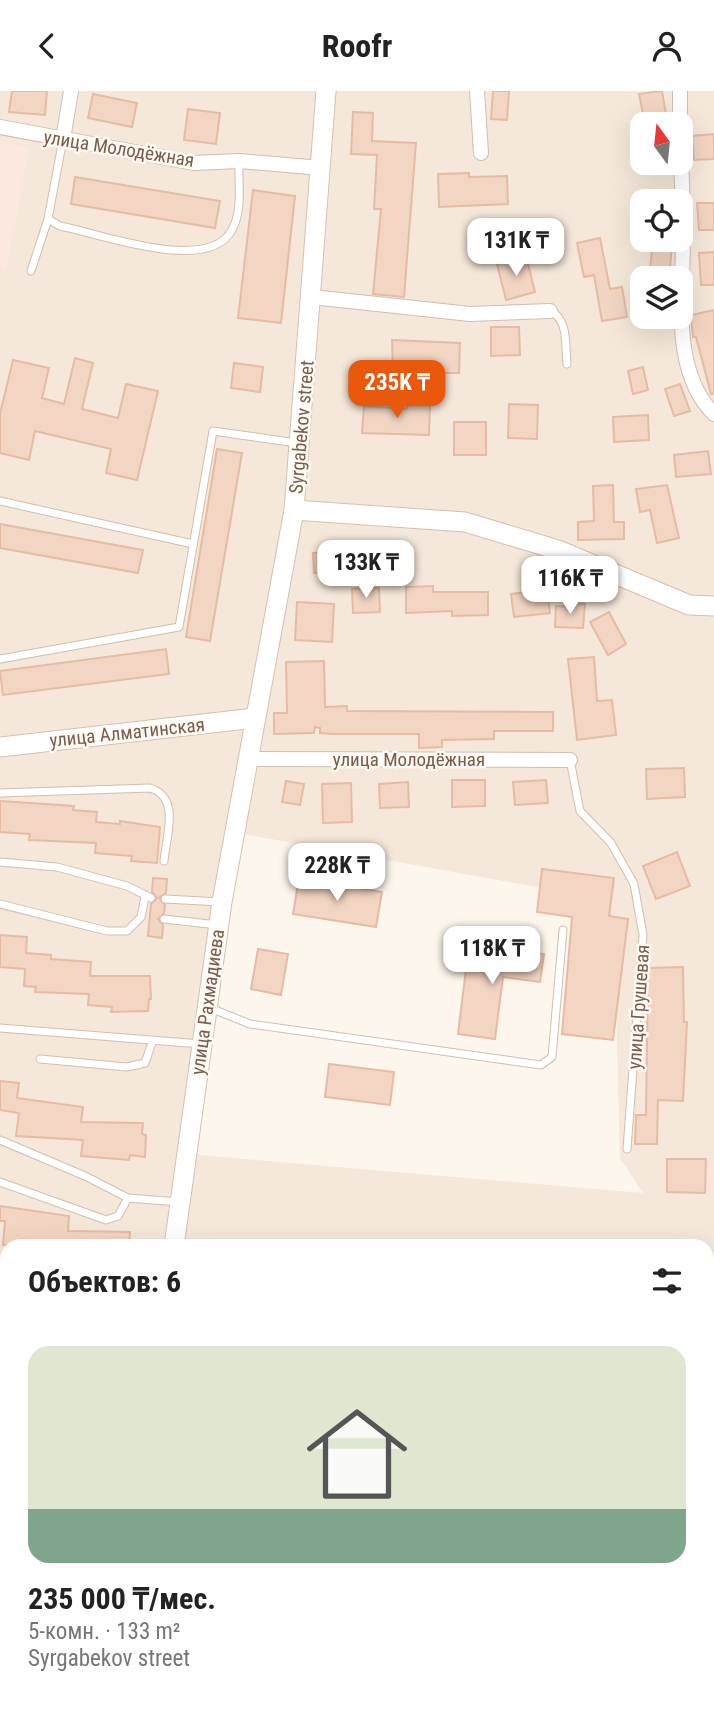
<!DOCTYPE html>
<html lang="ru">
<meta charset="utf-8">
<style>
body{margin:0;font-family:"Roboto Condensed",sans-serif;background:#f6f6f6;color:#222;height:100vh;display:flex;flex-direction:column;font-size:26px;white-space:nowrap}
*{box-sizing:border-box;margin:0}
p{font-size:23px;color:#767676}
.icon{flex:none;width:38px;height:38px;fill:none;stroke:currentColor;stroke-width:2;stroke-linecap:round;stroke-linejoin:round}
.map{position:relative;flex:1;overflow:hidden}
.sheet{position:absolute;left:0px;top:1148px;width:714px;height:471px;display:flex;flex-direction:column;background:#fff;border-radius:21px 21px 0 0;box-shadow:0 7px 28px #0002}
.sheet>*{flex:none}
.needle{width:46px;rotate:345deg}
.buttons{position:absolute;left:630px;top:21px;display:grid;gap:14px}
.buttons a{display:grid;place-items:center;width:63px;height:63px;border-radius:14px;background:#fff;box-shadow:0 7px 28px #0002;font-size:35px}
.price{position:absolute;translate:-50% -60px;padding:0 16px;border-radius:14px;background:#fff;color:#222;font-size:23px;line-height:46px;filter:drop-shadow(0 2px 4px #0008)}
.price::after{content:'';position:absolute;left:50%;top:42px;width:21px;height:16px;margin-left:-10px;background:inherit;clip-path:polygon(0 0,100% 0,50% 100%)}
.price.current{background:#ea580c;color:#fff}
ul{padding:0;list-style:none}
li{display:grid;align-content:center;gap:14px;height:371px;padding:0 28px}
li span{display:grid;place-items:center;height:217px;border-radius:21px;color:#555}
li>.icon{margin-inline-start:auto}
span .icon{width:126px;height:126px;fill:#fffc;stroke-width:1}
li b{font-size:30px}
h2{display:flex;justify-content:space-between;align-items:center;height:84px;padding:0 28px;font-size:30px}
header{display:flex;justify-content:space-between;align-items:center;height:91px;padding:0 28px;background:#fff;font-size:32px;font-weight:700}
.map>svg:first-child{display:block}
</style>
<header><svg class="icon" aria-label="back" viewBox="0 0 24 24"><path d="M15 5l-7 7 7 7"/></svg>Roofr<svg class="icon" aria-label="person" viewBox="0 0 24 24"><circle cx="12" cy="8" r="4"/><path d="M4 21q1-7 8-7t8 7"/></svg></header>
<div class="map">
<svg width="714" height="1618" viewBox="0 0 714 1618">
<rect width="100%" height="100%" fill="#fdf6ec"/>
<path fill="#f5e8da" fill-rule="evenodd" d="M 0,0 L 714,0 L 714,1618 L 0,1618 ZM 642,33 L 681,33 L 681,72 L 642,72 ZM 642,110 L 681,110 L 681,149 L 642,149 ZM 642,187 L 681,187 L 681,226 L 642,226 ZM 243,743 L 592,806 L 614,844 L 620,1067 L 643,1102 L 187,1063 ZM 7,1155 L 707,1155 L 707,1612 L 7,1612 Z"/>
<polygon fill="#fde8e0" points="0,50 29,57 6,179 0,178"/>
<g fill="#f3d5c3" stroke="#e6bba3" stroke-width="2">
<polygon points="12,0 47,0 45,24 9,21"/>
<polygon points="493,0 509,0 507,29 491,28"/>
<polygon points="662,0 666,23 644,28 639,3"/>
<polygon points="93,3 137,12 132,36 88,27"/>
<polygon points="188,18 220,22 216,53 184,49"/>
<polygon points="353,21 373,22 372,50 416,52 404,206 373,203 381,118 374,118 377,64 351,63"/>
<polygon points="714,43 714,68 694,69 692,45"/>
<polygon points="469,82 469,86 507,85 508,113 439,116 438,83"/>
<polygon points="75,86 220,110 215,137 71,113"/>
<polygon points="253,99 295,105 281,232 238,227"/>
<polygon points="697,112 714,112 714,139 699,139"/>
<polygon points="600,147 610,198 622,196 627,226 602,230 594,184 584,186 577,152"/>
<polygon points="653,149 672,150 670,179 650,178"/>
<polygon points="714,161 714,194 701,194 699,162"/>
<polygon points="526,165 535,201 506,209 497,173"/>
<polygon points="714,219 714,303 711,303 696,246 693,246 691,224"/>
<polygon points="491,236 519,236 520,264 491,265"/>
<polygon points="392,249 460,252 459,282 433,282 434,278 393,279"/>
<polygon points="75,267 93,272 82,318 118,327 126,293 158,300 137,389 106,382 111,358 35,340 29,369 0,362 0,323 13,269 49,277 42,307 64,313"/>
<polygon points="234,272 263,276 260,301 231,297"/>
<polygon points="643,276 648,299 633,303 628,280"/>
<polygon points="680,293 690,320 674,325 665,298"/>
<polygon points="407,313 430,314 429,344 362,342 364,315 407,318"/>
<polygon points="509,313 538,314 537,348 508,347"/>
<polygon points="648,324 649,349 614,351 613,326"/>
<rect x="454" y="331" width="32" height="33"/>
<polygon points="217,358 242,362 210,550 186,546"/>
<polygon points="708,360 711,383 676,386 674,364"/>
<polygon points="613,394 614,431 624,431 624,448 578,449 578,431 594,430 593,395"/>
<polygon points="667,394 679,447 657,452 650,419 640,421 636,398"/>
<polygon points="0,433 143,459 138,482 0,457"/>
<polygon points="362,461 362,481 314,482 313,462"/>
<polygon points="433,495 433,501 488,501 488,524 452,525 452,520 406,522 406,496"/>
<polygon points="379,497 380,521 353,522 352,498"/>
<polygon points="547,499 550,522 514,526 511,503"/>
<polygon points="297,511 334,513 332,551 295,549"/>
<polygon points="570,512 585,513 583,537 555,536 556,515 570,516"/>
<polygon points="609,521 626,553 608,564 590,531"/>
<polygon points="166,558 169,583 3,604 0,580"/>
<polygon points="594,566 597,610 612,609 616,644 577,649 568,568"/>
<polygon points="324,570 325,616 347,615 347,620 553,621 553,640 494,640 494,648 442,649 442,656 419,657 419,643 333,643 320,642 320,637 315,636 314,642 274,643 274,622 287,622 286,571"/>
<polygon points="684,677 685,706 647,708 646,678"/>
<polygon points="452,689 485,689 485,715 452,716"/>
<polygon points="546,689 548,712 515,714 513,691"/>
<polygon points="286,690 304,693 300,714 282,711"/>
<polygon points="408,691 409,716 380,717 379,693"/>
<polygon points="351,692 352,731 323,732 322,693"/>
<polygon points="0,710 74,715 73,719 97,721 96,731 120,733 120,730 160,736 157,772 131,770 132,765 95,762 96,752 29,749 30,743 0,741"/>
<polygon points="677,761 690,795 656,808 643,775"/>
<polygon points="542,778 614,787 609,825 628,828 613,949 562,943 572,826 537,821"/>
<polygon points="153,787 167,788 166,802 159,807 165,814 164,822 158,828 163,834 162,847 148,845 151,813 157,807 152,801"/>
<polygon points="299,787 382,801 376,836 293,823"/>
<polygon points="0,844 27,846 26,862 51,864 51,868 91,871 90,885 150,885 151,908 149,908 148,920 111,921 112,916 88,914 89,903 35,901 36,896 24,895 25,878 0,876"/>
<polygon points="469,854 544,863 540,891 503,886 495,948 458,943"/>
<polygon points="258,858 288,863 281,904 251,898"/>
<polygon points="683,876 684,931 687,931 683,1010 658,1009 657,1053 635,1053 636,1024 646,1024 648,877"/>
<polygon points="329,973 394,981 390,1014 325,1006"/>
<polygon points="0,990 19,992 17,1007 83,1016 81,1031 143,1032 142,1043 146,1044 145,1066 130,1064 129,1069 81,1065 83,1049 16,1045 19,1022 0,1019"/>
<polygon points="667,1068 706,1068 705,1102 667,1101"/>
<polygon points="0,1115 69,1125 68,1140 130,1141 129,1155 3,1154 5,1130 0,1130"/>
</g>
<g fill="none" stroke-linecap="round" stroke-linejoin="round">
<g stroke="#d1beb0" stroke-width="9">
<g id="lane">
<path d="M 48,128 L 60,135 C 99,142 208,184 232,139 C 243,119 238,92 239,70"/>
<polyline points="31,180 48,128 63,48"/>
<path d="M 550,220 C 569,228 565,255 567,273"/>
<polyline points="0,410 193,453"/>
<polyline points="0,568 179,536 213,340 297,352"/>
<polyline points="570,669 580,720 611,752 634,793 643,844 627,1058"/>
<path d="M 0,702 L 150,697 C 181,706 166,746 164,770"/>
<polyline points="0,771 57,776 127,795 151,807"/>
<polyline points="165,808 221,811"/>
<polyline points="0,813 107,840 127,840 141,826 145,806"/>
<polyline points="164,828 218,834"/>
<polyline points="210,917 250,933 541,974 552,966 563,839"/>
<polyline points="0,937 201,953"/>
<polyline points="40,968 127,976 145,972 153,949"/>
<polyline points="0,1049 85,1085 128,1107 179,1111"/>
<polyline points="0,1091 106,1129 118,1125 128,1107"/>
</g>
</g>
<g stroke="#d1beb0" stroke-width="16">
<g id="street">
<polyline points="477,0 481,62"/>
<polyline points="680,0 680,33"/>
<polyline points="0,36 194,72 239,70 322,77"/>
<polyline points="63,48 71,0"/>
<path d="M 681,66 C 682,91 683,116 683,142 C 684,199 669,278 714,323"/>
<polyline points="312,206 470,223 550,220"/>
<polyline points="247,668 570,669"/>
<polyline points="707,1450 714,1445"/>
<polyline points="343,1618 344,1612"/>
<polyline points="625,1618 627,1612"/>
</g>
</g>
<g stroke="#d6c0b0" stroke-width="21">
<g id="secondary">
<polyline points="294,419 465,431 558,459 689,514 714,515"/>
<polyline points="0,656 255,627"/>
<polyline points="174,1155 222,811 294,419 326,0"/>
<polyline points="117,1618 118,1612"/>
</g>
</g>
<use href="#lane" stroke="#fff" stroke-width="7"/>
<use href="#street" stroke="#fff" stroke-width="14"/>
<use href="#secondary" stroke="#fff" stroke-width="19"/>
</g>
<g text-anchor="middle" stroke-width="5" stroke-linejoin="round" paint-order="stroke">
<g font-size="19" fill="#7a5c4d" stroke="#fffaf3">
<text transform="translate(119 57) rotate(9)" y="7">улица Молодёжная</text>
<text transform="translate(301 336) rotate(-85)" y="7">Syrgabekov street</text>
<text transform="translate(127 641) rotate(-6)" y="7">улица Алматинская</text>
<text x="409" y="675">улица Молодёжная</text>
<text transform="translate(207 911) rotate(-82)" y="7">улица Рахмадиева</text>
<text transform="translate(638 916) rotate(-86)" y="7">улица Грушевая</text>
</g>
</g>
</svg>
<div class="buttons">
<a><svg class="needle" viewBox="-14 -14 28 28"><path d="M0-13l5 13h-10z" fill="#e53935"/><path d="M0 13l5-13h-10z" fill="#767676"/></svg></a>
<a><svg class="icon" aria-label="locate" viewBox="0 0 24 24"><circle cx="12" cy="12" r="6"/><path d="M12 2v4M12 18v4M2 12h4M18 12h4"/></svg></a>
<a><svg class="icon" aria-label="layers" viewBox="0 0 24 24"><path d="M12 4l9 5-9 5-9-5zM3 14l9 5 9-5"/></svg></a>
</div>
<b class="price" style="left:516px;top:187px">131K ₸</b>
<b class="price current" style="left:397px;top:329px">235K ₸</b>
<b class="price" style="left:366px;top:509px">133K ₸</b>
<b class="price" style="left:570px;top:525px">116K ₸</b>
<b class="price" style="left:337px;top:812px">228K ₸</b>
<b class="price" style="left:492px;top:895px">118K ₸</b>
<section class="sheet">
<h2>Объектов: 6<svg class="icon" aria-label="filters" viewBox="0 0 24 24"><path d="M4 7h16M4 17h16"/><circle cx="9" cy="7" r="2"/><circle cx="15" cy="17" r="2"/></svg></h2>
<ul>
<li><span style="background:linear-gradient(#dfe7d0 75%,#7fa58c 0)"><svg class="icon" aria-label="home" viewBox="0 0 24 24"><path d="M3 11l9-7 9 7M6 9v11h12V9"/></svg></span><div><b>235 000 ₸/мес.</b><p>5-комн. · 133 m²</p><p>Syrgabekov street</p></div></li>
</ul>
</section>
</div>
